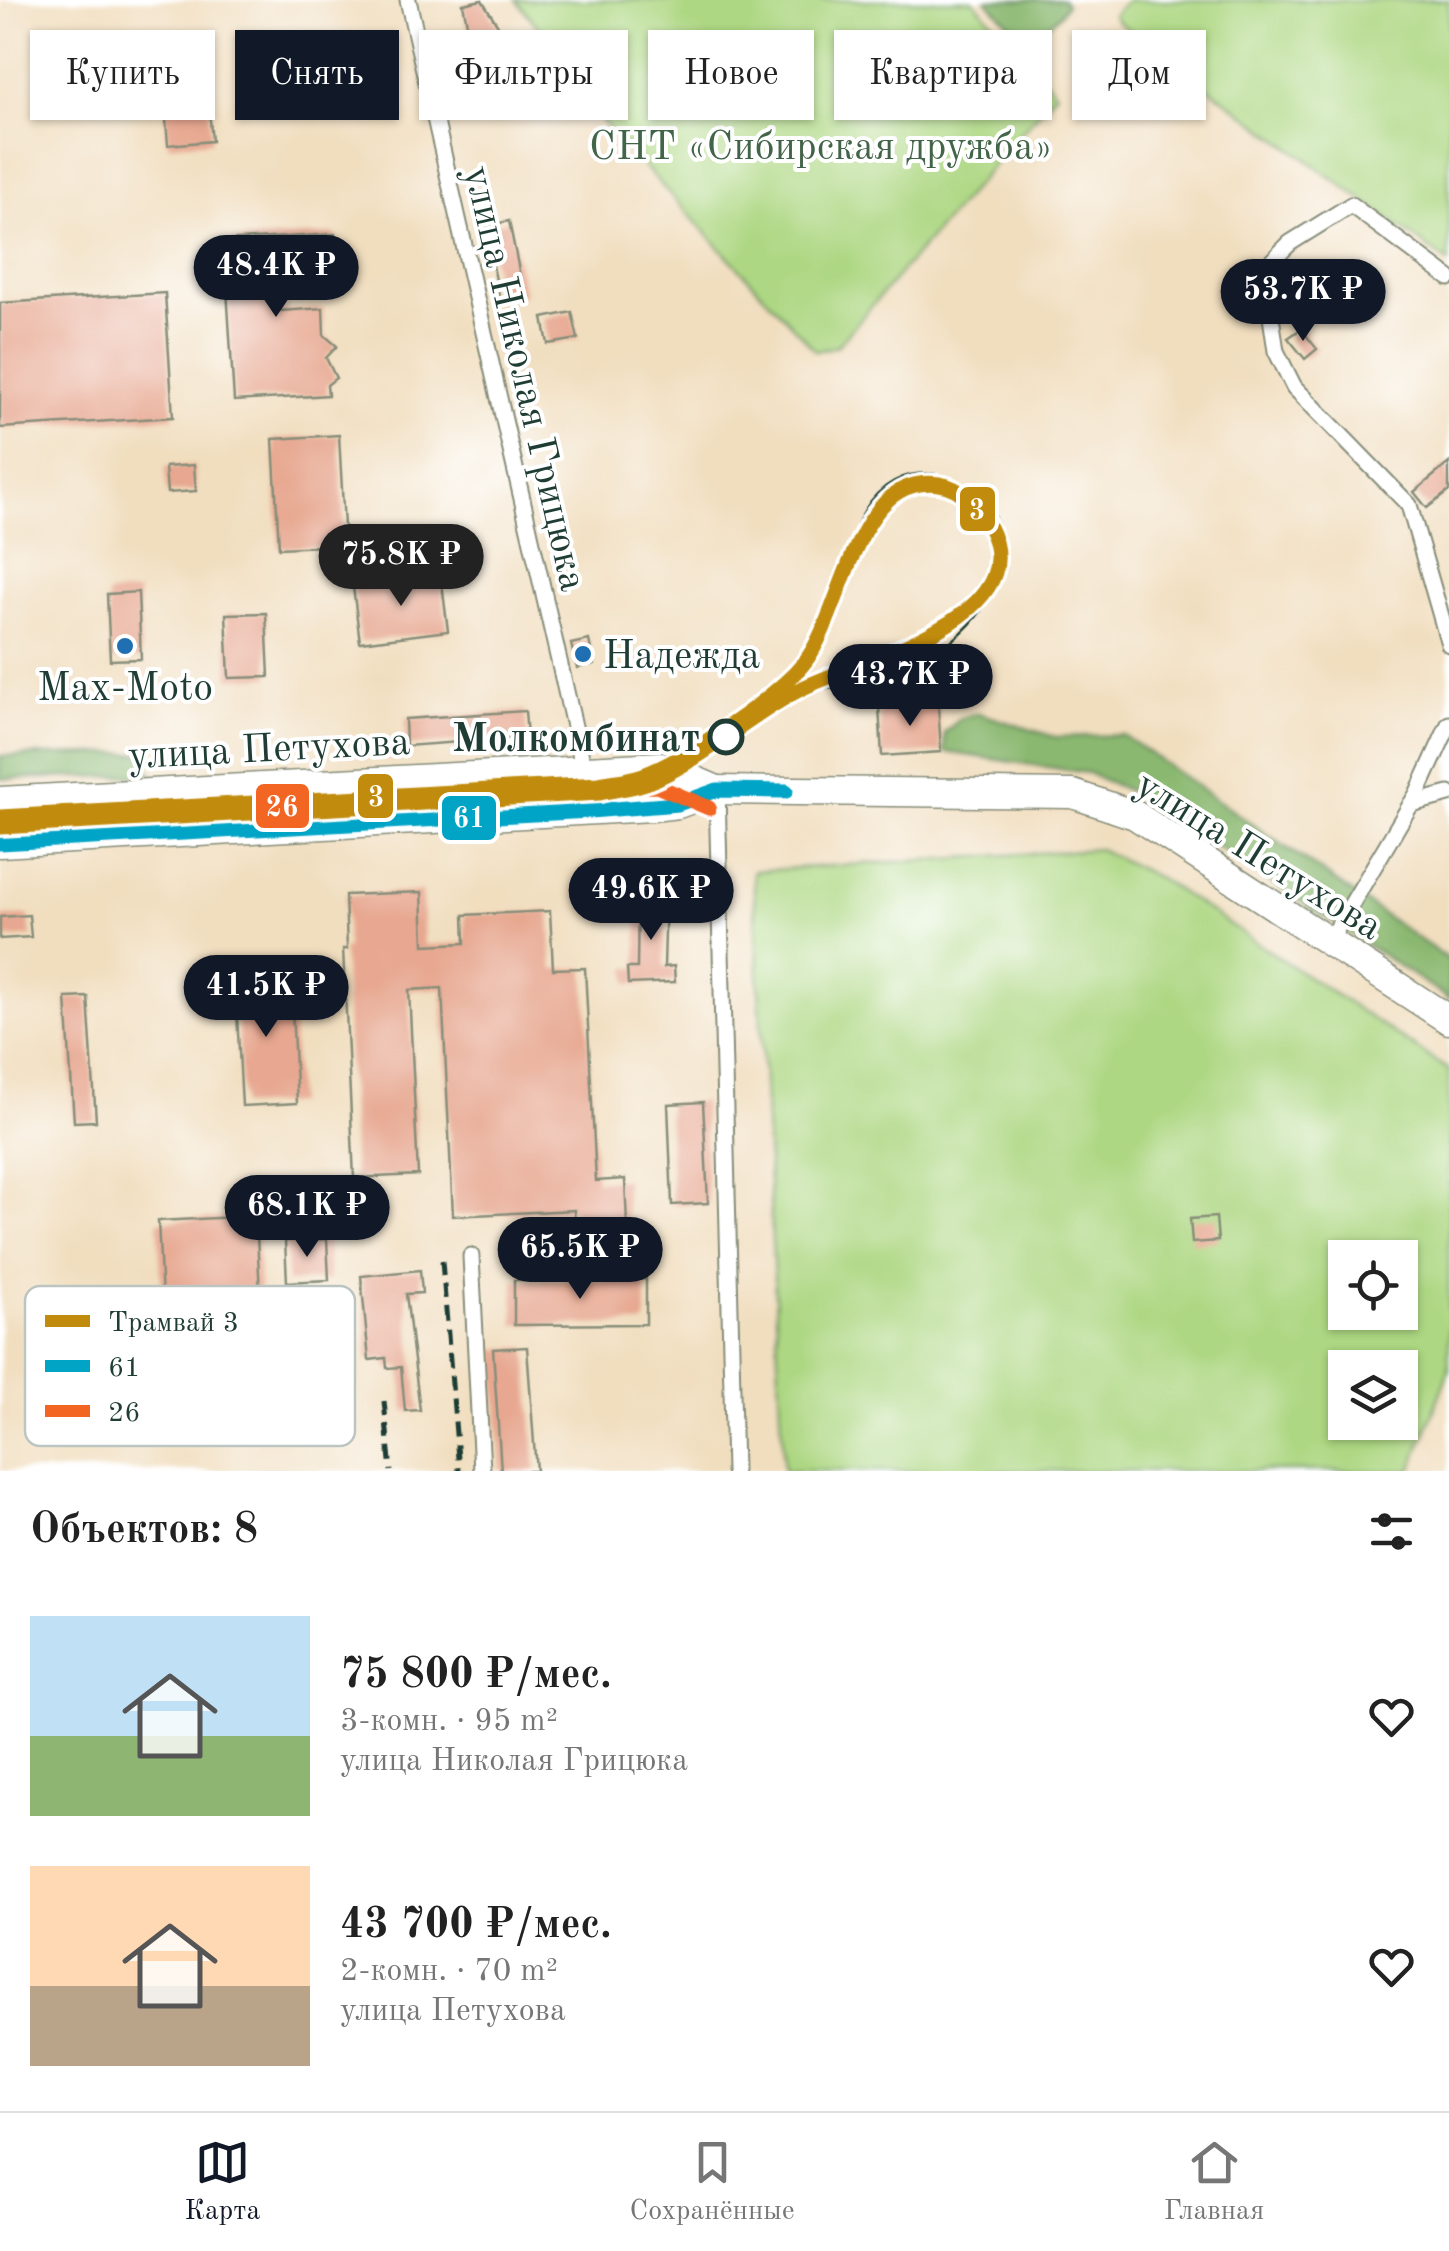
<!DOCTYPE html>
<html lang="ru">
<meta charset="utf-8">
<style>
body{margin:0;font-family:"Old Standard TT",serif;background:#f6f6f6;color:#222;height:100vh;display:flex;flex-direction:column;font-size:38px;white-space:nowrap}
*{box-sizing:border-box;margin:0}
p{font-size:32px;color:#767676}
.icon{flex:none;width:55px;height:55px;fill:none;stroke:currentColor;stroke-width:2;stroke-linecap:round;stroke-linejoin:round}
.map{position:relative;height:1471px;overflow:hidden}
.drawer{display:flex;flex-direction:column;background:#fff;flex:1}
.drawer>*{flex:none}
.top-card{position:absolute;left:30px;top:30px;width:1390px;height:90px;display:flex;gap:20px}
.buttons{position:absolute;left:1328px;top:1240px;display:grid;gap:20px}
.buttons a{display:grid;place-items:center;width:90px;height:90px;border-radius:0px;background:#fff;box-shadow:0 2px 8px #0004;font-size:50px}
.price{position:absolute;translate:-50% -85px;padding:0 22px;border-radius:35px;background:#111827;color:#fff;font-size:32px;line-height:65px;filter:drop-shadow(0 2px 5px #0008)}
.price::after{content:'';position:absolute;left:50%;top:60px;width:30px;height:22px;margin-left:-15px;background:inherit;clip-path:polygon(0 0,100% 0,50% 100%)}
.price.active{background:#222;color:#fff}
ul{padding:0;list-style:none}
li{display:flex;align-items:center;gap:30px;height:250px;padding:0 30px}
li span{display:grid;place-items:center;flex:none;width:280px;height:200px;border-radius:0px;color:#555}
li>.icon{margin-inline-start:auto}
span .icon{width:120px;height:120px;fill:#fffc;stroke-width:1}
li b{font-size:42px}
h2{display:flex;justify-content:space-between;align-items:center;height:120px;padding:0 30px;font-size:42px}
.chip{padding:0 35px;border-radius:0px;background:#fff;box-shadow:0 2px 8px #0004;font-size:35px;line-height:90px}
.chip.active{background:#111827;color:#fff}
.dock{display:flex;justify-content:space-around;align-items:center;height:140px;border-top:2px solid #e0e0e0;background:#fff;font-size:28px;color:#767676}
.dock a{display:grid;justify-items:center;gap:5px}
.dock .active{color:#111827}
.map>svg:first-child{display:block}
</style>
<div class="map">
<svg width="1449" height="1471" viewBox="0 0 1449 1471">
<rect width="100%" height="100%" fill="#fff"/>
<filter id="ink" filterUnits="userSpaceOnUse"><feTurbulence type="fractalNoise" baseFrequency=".01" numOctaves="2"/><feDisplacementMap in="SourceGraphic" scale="20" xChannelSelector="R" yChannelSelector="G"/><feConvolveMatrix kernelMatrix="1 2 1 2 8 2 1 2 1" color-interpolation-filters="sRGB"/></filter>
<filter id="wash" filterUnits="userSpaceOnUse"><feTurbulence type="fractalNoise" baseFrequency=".0048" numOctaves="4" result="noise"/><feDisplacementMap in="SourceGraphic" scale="40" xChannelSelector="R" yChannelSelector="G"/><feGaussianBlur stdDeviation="2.25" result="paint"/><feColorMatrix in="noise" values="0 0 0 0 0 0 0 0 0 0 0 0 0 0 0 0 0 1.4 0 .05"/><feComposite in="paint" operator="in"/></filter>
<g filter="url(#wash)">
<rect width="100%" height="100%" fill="#f1debf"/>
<g fill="#add782" stroke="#668a5b" stroke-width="2.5" fill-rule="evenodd">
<polygon points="516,0 973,0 1056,92 837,346 816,351 574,91 548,39"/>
<polygon points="1127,0 1449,0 1449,263 1118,22 1113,15"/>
<path d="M 1099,849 L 1159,878 L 1449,1070 L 1449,1370 L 1411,1471 L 784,1471 L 753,871 ZM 1345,1258 L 1400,1258 L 1400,1312 L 1345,1312 ZM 1345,1368 L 1400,1368 L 1400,1422 L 1345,1422 Z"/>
</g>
<g fill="#8ab870" stroke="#547a52" stroke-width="2.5">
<path d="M 986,0 L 1063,0 L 1066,4 C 1057,23 1041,31 1022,36 Z"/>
<polygon points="978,713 1055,737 1123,735 1449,960 1449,999 1140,796 1088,773 945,752 944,733 961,718"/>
<polygon points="140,753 152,775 0,779 0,756"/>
</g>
<g id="blocks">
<g fill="#e7a790">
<polygon points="482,0 509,43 499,46 508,99 470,105 462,60 474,58 463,4"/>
<polygon points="206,78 212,141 168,145 163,82"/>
<polygon points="509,221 524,295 500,300 485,226"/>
<polygon points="335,234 337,265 278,269 281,311 323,308 324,335 337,346 326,358 336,378 327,385 328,395 234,401 224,241"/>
<polygon points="165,293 173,417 0,428 0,303"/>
<polygon points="572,312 578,339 548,344 543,318"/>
<polygon points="1301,329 1317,349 1305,359 1288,338"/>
<polygon points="339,435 345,545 279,548 273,439"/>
<polygon points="1449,463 1449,491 1427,508 1414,492"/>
<polygon points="194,465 196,491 167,493 165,467"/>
<polygon points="441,576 448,631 360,642 353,587"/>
<polygon points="138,592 141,659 110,660 107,594"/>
<polygon points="266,613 269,677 229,678 226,614"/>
<polygon points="589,640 594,664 577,668 571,644"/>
<polygon points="938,703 941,752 882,756 879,707"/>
<polygon points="525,711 527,737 406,746 405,719"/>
<polygon points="422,892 424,945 465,943 464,915 550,911 553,969 585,968 596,1181 625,1179 628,1248 576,1251 574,1210 453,1216 442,988 409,990 418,1175 354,1178 343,949 347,949 345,895"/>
<polygon points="638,896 666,896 664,967 674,966 675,982 628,984 627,968 637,968"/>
<polygon points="29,915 31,937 0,939 0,917"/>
<polygon points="290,974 297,1103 242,1106 235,977"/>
<polygon points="88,997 96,1121 74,1122 66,998"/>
<polygon points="703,1102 708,1203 672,1205 668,1104"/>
<polygon points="256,1216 261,1313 163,1318 158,1221"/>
<polygon points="1216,1217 1218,1241 1192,1243 1190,1219"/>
<polygon points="327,1239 329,1280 287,1282 285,1241"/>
<polygon points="420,1270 422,1293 406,1294 420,1410 405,1411 401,1367 387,1368 386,1358 369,1360 361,1276"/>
<polygon points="646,1279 646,1324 514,1325 514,1280"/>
<polygon points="527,1347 536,1471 501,1471 493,1349"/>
</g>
</g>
</g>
<g filter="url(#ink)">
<use href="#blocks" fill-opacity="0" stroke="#888e7a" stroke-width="2.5"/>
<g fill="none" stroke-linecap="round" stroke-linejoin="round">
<g stroke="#888e7a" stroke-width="19">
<g id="street">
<polyline points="408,0 584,770"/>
<polyline points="1449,278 1351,205 1290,243 1264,269 1276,351 1294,387 1409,505 1449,644"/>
<polyline points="717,790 734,1471"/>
<polyline points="1411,804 1449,794"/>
<polyline points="1329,942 1417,794 1449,724"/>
<polyline points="471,1256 482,1471"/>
</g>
</g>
<g stroke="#888e7a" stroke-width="31">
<g id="highway">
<polyline points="0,801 661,766 717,790"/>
<polyline points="0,843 652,807 678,804 717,790 1073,794 1135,815 1449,1020"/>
</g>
</g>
<use href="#street" stroke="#fff" stroke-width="15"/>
<use href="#highway" stroke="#fff" stroke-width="28"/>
<path stroke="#1f3d34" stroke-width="2.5" d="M 792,693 C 827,688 865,684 898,673 C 927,662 959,639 978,615 C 1075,496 861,382 844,583"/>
<g stroke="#1f3d34" stroke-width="5" stroke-dasharray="15 8" stroke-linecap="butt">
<polyline points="442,1261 459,1471"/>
<polyline points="384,1401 391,1471"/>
</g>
<g stroke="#fff" stroke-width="22">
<polyline id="bus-1" points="0,843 590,811 678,804 717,790 786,791"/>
</g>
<g stroke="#fff" stroke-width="22">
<polyline id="bus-2" points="1,821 657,786 709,808"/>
</g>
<use href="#bus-1" stroke="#02a4c6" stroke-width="15"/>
<use href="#bus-2" stroke="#f26522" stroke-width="15"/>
<g stroke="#fff" stroke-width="22">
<path id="tram-1" d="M 0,817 L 599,784 C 614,781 629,780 643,775 C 683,761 778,696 804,663 C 845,612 854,472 939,484 C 962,487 979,508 989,527 C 1038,621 851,662 799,690 C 748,717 705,758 651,781 C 635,788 617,789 600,793 L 0,827"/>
</g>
<use href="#tram-1" stroke="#c18c0d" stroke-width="15"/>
</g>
</g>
<g fill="#1f6fb2" stroke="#fff" stroke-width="4">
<circle cx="125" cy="646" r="10"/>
<circle cx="583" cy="654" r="10"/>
</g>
<circle fill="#fff" stroke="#1f3d34" stroke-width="5" cx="726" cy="737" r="16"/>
<g text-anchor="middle" stroke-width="8" stroke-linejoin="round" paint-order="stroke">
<g font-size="40" fill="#426448" stroke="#fff">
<text x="821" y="159">СНТ «Сибирская дружба»</text>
</g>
<g font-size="40" fill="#1f3d34" stroke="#fff">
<text transform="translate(527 378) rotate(77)" y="14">улица Николая Грицюка</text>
<text transform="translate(269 747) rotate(-3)" y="14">улица Петухова</text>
<text transform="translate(1260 854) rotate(32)" y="14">улица Петухова</text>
</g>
<g font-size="40" fill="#1f3d34" stroke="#fff" text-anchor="start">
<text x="603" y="668">Надежда</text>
<text x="125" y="700" text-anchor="middle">Max-Moto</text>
</g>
<g font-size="40" font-weight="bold" fill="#1f3d34" stroke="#fff" text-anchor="end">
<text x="700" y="751">Молкомбинат</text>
</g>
</g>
<rect x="25" y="1286" width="330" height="160" rx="15" fill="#fff" stroke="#bcc5c2" stroke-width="2.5"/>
<rect x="45" y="1315" width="45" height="12" fill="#c18c0d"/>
<rect x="45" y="1360" width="45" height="12" fill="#02a4c6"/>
<rect x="45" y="1405" width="45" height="12" fill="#f26522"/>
<g font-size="28" fill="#1f3d34">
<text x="108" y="1331">Трамвай 3</text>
<text x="108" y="1376">61</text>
<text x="108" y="1421">26</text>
</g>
<g stroke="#fff" stroke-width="4">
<rect x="958" y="485" width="39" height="48" rx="10" fill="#c18c0d"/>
<rect x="356" y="772" width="39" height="48" rx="10" fill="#c18c0d"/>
<rect x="254" y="782" width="57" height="48" rx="10" fill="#f26522"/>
<rect x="440" y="794" width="58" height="48" rx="10" fill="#02a4c6"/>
</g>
<g font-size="28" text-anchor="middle" font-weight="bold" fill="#fff">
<text x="977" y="519">3</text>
<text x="376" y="806">3</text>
<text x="282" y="816">26</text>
<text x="469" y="827">61</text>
</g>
</svg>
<div class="buttons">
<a><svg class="icon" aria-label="locate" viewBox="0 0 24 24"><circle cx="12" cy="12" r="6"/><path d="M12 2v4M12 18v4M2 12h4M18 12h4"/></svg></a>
<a><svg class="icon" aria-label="layers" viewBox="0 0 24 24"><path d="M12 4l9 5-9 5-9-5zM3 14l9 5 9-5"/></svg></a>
</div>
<b class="price" style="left:276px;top:320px">48.4K ₽</b>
<b class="price" style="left:1303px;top:344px">53.7K ₽</b>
<b class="price active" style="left:401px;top:609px">75.8K ₽</b>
<b class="price" style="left:910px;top:729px">43.7K ₽</b>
<b class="price" style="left:651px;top:943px">49.6K ₽</b>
<b class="price" style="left:266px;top:1040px">41.5K ₽</b>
<b class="price" style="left:307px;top:1260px">68.1K ₽</b>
<b class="price" style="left:580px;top:1302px">65.5K ₽</b>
<div class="top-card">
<a class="chip">Купить</a>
<a class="chip active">Снять</a>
<a class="chip">Фильтры</a>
<a class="chip">Новое</a>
<a class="chip">Квартира</a>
<a class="chip">Дом</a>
</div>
</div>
<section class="drawer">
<h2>Объектов: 8<svg class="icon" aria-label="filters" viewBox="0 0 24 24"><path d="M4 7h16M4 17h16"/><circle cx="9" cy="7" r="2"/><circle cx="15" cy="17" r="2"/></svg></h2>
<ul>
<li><span style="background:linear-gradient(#bfe0f5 60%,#8fb573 0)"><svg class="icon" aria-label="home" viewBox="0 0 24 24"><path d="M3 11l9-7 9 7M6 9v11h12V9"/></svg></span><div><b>75 800 ₽/мес.</b><p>3-комн. · 95 m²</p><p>улица Николая Грицюка</p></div><svg class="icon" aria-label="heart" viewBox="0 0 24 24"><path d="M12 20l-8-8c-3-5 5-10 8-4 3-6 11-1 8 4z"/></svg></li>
<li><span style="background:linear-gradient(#ffd9b3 60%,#b9a48a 0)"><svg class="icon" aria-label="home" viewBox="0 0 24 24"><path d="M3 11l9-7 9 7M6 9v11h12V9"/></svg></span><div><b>43 700 ₽/мес.</b><p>2-комн. · 70 m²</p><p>улица Петухова</p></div><svg class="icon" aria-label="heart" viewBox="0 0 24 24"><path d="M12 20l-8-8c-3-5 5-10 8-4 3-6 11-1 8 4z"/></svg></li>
</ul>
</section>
<nav class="dock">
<a class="active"><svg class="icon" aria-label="map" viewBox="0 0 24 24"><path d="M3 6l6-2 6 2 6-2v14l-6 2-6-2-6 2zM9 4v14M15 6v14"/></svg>Карта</a>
<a><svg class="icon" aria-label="saved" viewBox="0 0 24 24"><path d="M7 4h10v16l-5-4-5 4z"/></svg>Сохранённые</a>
<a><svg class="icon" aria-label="home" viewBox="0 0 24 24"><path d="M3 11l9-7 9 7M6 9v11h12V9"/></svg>Главная</a>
</nav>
